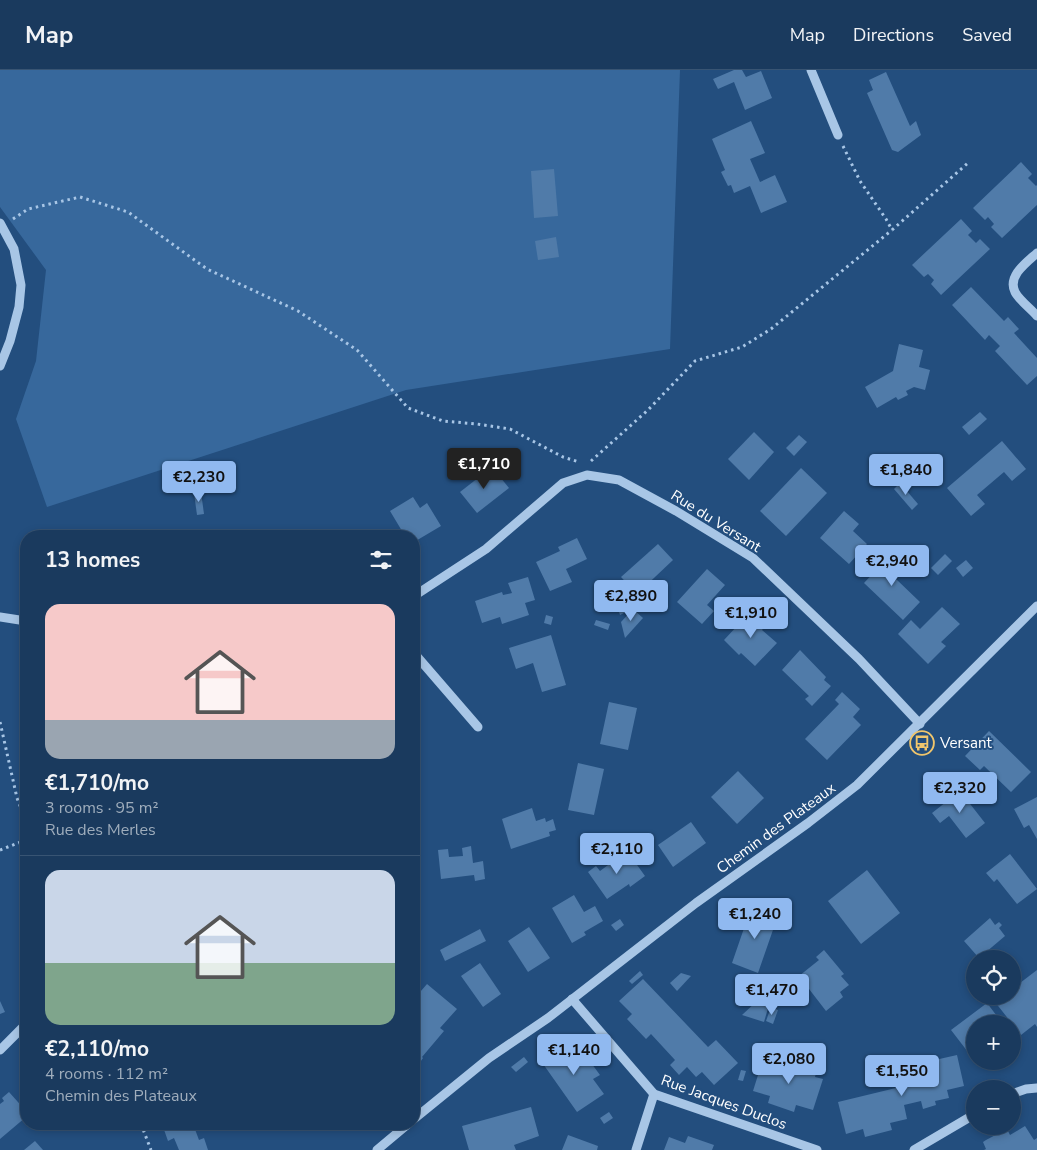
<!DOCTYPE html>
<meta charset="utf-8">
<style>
body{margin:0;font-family:"Nunito Sans",sans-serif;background:#234164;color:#f1f3f6;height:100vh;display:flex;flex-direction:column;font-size:19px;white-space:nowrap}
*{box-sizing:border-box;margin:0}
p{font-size:16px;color:#9fadbc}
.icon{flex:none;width:28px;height:28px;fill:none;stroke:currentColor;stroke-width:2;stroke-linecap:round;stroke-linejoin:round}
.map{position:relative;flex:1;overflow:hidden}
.panel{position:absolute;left:20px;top:460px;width:400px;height:600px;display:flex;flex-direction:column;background:#1a3a5e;border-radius:20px;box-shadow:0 2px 8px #0003,0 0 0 1px #385473}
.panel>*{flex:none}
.fabs{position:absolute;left:966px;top:880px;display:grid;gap:10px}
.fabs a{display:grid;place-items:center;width:55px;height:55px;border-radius:50%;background:#1a3a5e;box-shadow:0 2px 8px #0003,0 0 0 1px #385473;font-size:25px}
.price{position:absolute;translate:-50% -42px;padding:0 11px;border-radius:5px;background:#90b9f0;color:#111;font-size:16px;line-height:32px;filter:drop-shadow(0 1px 2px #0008)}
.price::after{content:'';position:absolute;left:50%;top:30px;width:15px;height:11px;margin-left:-8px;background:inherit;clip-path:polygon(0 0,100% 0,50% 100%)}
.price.current{background:#222;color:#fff}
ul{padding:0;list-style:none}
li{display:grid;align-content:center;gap:10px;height:265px;padding:0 25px}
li+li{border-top:1px solid #385473}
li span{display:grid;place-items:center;height:155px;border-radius:15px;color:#555}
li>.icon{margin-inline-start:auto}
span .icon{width:90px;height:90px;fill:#fffc;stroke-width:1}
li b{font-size:21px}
h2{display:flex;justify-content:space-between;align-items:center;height:60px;padding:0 25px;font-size:21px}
header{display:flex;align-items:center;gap:30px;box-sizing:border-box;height:70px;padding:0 25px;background:#1a3a5e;border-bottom:1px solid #385473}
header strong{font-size:24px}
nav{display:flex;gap:28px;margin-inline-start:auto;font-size:18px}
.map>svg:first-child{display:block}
</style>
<header>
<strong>Map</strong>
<nav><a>Map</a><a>Directions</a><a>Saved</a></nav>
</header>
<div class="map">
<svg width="1037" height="1080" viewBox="0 0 1037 1080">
<rect width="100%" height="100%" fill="#234e7e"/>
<polygon fill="#37689c" points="0,0 680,0 670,279 406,320 47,437 16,349 36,291 46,200 0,137"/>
<g fill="#507ba9">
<polygon points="734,0 742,0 746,7 761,1 772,28 745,40 734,12 718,19 713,9"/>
<polygon points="886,2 910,56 916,51 921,65 898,82 892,80 867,23 873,20 869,10"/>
<polygon points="751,51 765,83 750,89 760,112 775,105 787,132 761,143 750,116 734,123 731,115 728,116 721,102 725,100 712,69"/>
<polygon points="1021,92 1032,104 1028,108 1036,116 1037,115 1037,135 1002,168 991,157 994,154 988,147 985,150 973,138"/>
<polygon points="554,99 558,146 534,148 531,101"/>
<polygon points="961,149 972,161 968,165 976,173 980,169 990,179 941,225 931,214 934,210 928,204 924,207 912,195"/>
<polygon points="556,167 559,187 538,190 535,171"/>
<polygon points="971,217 1004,251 1008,247 1019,259 1014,263 1037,288 1037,306 1027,315 995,281 1000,276 989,265 985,270 952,235"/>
<polygon points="899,274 923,280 919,297 930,300 925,320 914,317 906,321 908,325 898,330 896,327 877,338 865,317 893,301"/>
<polygon points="980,342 987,349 969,365 962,357"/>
<polygon points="754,362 774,382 749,410 728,389"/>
<polygon points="799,365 807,372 794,386 786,378"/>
<polygon points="1002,371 1026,399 1012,411 1004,402 977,425 985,434 971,446 947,418"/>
<polygon points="492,397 509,418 477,443 460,422"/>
<polygon points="801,398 827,423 786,466 760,441"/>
<polygon points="189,405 191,417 184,418 182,406"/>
<polygon points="200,408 202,420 193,422 191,409"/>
<polygon points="900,413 918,434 912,440 894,419"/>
<polygon points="201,422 204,444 197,445 194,423"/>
<polygon points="413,427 420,438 427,433 441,456 414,472 414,466 405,466 390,441"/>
<polygon points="844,441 859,454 853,461 867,474 849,494 820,468"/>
<polygon points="302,459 303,466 276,466 276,463"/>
<polygon points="577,468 587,489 566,499 572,512 550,521 536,492 560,481 558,477"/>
<polygon points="658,474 673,490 637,524 621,507"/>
<polygon points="892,483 907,498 896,509 920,532 903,550 864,513"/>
<polygon points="945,484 952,491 938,505 931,498"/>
<polygon points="966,490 973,498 963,507 956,498"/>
<polygon points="707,499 725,515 707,535 714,541 702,554 677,532"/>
<polygon points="528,507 535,530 525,533 529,545 502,554 500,547 482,553 475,531 502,522 503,525 512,523 508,513"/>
<polygon points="627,532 630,540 620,545 617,536"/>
<polygon points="942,537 960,554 941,572 946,576 928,594 898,564 911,550 920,559"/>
<polygon points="633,539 643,548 625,568 621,552"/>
<polygon points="752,540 767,554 762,560 777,573 755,596 741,583 739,585 724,570"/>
<polygon points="546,545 553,547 551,555 544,553"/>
<polygon points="596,550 610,554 608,560 594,555"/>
<polygon points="551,565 566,615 542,622 533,593 516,599 509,578"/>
<polygon points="800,580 826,607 824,610 831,616 812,636 805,629 809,626 782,600"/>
<polygon points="842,622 860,639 853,647 861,655 827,690 805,669 839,634 835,630"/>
<polygon points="609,632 637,638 628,680 600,674"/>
<polygon points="989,661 1031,702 1011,722 984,696 980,700 965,686"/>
<polygon points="578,693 604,699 594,745 568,740"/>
<polygon points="738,701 764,728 737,754 711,727"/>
<polygon points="960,721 985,753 966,768 949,746 940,753 932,743"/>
<polygon points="1037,727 1037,769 1029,755 1024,758 1014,739"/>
<polygon points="532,738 536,751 545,748 546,752 553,749 556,760 549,762 550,766 511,779 502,749"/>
<polygon points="691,752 706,773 673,797 658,775"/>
<polygon points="471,776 473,793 483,791 485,809 475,811 474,805 441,809 438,780 448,779 449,787 463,786 462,778"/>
<polygon points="627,781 645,806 630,817 629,814 607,829 588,802 596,796 600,801"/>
<polygon points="1010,784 1037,819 1017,834 997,809 994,812 986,803"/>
<polygon points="867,800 900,843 861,874 828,831"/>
<polygon points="574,825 584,842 595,836 603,851 584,862 586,865 572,873 552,838"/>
<polygon points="751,838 779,848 776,858 774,857 758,903 732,893"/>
<polygon points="990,848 995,855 999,852 1002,855 999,858 1005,866 979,888 964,871"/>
<polygon points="620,849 624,855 616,861 611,855"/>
<polygon points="529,857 550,888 528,902 508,871"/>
<polygon points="480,859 486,871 445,891 440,880"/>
<polygon points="824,880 844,904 841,906 849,915 840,922 843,927 826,941 799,906 819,890 816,887"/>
<polygon points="480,893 501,924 483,937 461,906"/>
<polygon points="1037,900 1037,957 1035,954 1021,965 995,932 1003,926 1012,926 1012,919"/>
<polygon points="640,901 643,905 632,914 629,911"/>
<polygon points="681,903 691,906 677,921 670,913"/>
<polygon points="643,909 708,977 716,970 738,993 714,1015 702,1002 696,1007 687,997 679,1005 670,995 675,990 651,964 646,969 627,949 632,944 619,931"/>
<polygon points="427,914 457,939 440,958 444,961 422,987 423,988 416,998 414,996 414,947 421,939 414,933 414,929"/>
<polygon points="0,931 5,942 0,944"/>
<polygon points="757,931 769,935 764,952 742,945"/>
<polygon points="987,933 1003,954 975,954 975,983 971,986 951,960"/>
<polygon points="771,937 778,940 773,954 766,951"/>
<polygon points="568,972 578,986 584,982 586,986 600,1005 593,1009 604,1024 577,1042 541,991"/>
<polygon points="957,985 964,1016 947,1020 949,1028 935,1031 936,1035 923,1039 921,1031 904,1035 907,1049 890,1053 892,1060 865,1067 863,1059 846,1064 838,1032 900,1017 897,1004 927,996 926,992"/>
<polygon points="524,987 528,992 516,1002 511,997"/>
<polygon points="763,989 793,999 796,992 817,999 815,1007 823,1009 813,1040 796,1035 794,1042 768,1033 770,1026 753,1021"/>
<polygon points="741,1000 746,1001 743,1011 738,1010"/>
<polygon points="9,1022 26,1041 26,1047 0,1069 0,1034 4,1031 2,1028"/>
<polygon points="531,1037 539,1066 514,1075 516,1080 469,1080 462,1056"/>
<polygon points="609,1042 613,1048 604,1054 600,1048"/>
<polygon points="162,1054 193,1054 199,1070 204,1068 208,1080 179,1080 174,1068 168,1071"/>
<polygon points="1025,1056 1034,1070 1037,1068 1037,1080 984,1080 986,1079 983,1072 986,1070 1007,1059 1010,1065"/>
<polygon points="568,1065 598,1076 597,1080 562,1080"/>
<polygon points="688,1066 714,1075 712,1080 664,1080 669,1067 685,1073"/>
<polygon points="35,1071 43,1080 24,1080"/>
</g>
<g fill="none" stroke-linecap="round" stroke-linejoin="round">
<g stroke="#a8c6e6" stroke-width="3" stroke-dasharray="2.5 4" stroke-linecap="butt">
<polyline points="843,76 860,111 886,149 892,160 969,92"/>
<polyline points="13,149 28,139 80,127 128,142 207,199 298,241 357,280 408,338 443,351 477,354 510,359 563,387 579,392"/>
<polyline points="591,391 648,340 695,291 742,277 771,259 892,160"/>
<polyline points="0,652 17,728 26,751"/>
<polyline points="0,780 26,770"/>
<polyline points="141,1054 151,1080"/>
</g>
<g stroke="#a8c6e6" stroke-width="9">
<polyline points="811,0 838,65"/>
<polyline points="0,153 14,179 21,215 19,237 10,271 0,296"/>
<path d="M 1037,183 C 1027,192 1007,206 1015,222 C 1019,230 1031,239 1037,246"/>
<polyline points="414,526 486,479 563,413 587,405 619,410 676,441 753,488 859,589 920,654"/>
<polyline points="0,547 26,551"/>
<polyline points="414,583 478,657"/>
<polyline points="572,929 654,1024 817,1080"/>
<polyline points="0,980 26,954"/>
<polyline points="1012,1024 1026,1019 1037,1018"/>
<polyline points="414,1049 489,988 548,948 696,833 808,753 857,715 1037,536"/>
<polyline points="377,1080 408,1054"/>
<polyline points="636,1080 654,1024"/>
<polyline points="914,1080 975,1044"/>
</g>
</g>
<defs>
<g id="bus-ring" transform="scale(1.25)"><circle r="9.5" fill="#234e7e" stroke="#f1c66c" stroke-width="1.5"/><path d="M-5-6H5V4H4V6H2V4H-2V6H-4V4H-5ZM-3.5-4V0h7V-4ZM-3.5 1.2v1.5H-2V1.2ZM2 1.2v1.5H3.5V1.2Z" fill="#f1c66c"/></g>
</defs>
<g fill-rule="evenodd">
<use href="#bus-ring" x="922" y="673"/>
</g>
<g text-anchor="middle" stroke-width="4" stroke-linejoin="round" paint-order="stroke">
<g font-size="15" fill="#fff" stroke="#234e7e">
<text transform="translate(716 451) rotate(32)" y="5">Rue du Versant</text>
<text transform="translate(776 758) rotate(-36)" y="5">Chemin des Plateaux</text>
<text transform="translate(724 1032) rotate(20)" y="5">Rue Jacques Duclos</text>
</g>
<g font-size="15" fill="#fff" stroke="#234e7e" text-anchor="start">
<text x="940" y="678">Versant</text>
</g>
</g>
</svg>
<div class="fabs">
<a><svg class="icon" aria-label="locate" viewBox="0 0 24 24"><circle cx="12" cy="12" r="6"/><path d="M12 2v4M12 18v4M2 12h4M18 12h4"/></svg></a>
<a>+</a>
<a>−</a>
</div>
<b class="price current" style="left:484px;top:420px">€1,710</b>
<b class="price" style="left:906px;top:426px">€1,840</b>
<b class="price" style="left:199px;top:433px">€2,230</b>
<b class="price" style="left:892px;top:517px">€2,940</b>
<b class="price" style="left:631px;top:552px">€2,890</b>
<b class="price" style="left:751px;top:569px">€1,910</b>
<b class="price" style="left:960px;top:744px">€2,320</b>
<b class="price" style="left:617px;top:805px">€2,110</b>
<b class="price" style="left:755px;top:870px">€1,240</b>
<b class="price" style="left:772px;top:946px">€1,470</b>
<b class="price" style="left:574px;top:1006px">€1,140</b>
<b class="price" style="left:789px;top:1015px">€2,080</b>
<b class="price" style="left:902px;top:1027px">€1,550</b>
<section class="panel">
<h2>13 homes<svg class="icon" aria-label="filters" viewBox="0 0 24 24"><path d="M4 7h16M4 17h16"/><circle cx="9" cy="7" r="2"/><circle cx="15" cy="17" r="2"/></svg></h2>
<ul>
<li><span style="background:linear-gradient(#f6c9c9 75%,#9aa5b1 0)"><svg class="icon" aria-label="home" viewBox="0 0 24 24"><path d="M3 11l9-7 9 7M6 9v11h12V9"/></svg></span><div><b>€1,710/mo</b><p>3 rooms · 95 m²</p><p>Rue des Merles</p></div></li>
<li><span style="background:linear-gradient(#c9d6e8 60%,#7fa58c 0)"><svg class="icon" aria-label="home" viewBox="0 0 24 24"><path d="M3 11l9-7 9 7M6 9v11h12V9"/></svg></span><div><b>€2,110/mo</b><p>4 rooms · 112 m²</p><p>Chemin des Plateaux</p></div></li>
</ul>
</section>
</div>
